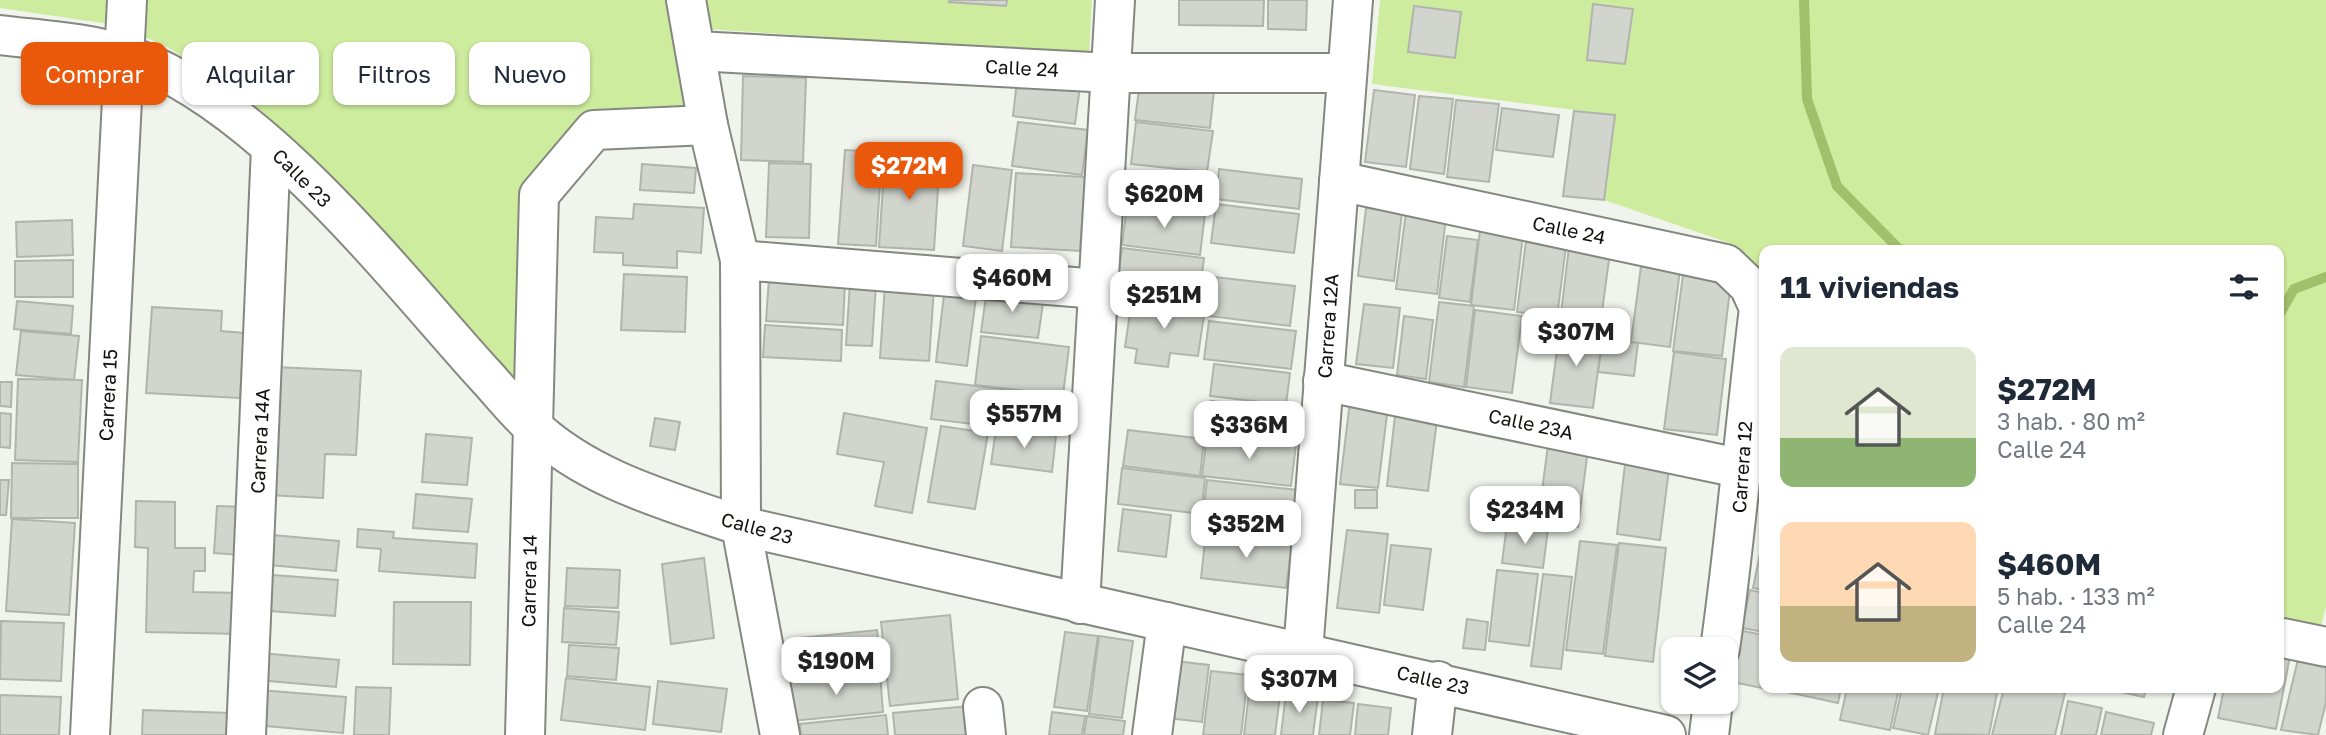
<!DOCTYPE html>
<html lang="es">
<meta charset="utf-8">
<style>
body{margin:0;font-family:"Golos Text",sans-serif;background:#f2f2f3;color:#1f2937;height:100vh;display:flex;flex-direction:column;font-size:26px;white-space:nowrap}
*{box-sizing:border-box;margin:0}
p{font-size:23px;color:#747a83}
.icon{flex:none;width:38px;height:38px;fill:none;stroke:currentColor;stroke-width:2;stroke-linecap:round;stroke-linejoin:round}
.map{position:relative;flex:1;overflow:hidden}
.side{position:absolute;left:1759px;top:245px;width:525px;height:448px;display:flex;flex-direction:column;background:#fff;border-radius:14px;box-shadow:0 2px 5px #0004}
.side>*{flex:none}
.guide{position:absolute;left:21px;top:42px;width:665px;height:63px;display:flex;gap:14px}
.fabs{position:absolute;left:1661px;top:637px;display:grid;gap:14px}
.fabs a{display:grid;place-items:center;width:77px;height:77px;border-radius:14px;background:#fff;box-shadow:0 2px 5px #0004;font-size:35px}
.price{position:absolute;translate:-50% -60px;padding:0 16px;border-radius:14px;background:#fff;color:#222;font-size:23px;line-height:46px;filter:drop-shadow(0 2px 4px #0008)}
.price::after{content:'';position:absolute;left:50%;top:42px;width:21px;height:16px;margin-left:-10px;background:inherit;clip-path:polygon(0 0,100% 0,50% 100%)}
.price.active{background:#ea580c;color:#fff}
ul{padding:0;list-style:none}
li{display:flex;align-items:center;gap:21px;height:175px;padding:0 21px}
li span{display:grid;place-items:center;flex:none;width:196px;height:140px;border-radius:14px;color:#555}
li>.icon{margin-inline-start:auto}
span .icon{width:84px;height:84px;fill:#fffc;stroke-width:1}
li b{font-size:30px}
h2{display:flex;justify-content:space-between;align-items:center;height:84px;padding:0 21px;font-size:30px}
.tag{padding:0 24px;border-radius:14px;background:#fff;box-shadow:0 2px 5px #0004;font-size:24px;line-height:63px}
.tag.active{background:#ea580c;color:#fff}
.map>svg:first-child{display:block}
</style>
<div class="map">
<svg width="2326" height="735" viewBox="0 0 2326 735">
<rect width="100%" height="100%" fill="#f0f4ec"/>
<g fill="#ceec9d">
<polygon points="0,0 1092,0 1089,55 708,29 698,116 593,120 531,192 525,406 232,87 164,45 116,25 0,8"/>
<polygon points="1380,0 2326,0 2326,607 2318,637 2279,627 2278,250 1764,250 1764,280 1729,243 1604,200 1615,115 1372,84"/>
</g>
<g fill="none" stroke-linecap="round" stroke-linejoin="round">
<g stroke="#a1c06c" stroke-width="10">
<polyline points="1804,0 1807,99 1837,186 1900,250"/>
<polyline points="2278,317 2294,289 2326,277"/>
</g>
</g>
<g fill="#d1d5cd" stroke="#b1b4ac" stroke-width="2">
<polygon points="950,0 1007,0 1006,6 949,2"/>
<polygon points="1179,0 1264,0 1263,26 1179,25"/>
<polygon points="1268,0 1307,0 1306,30 1268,29"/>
<polygon points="1593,4 1633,9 1625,64 1587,60"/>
<polygon points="1414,6 1461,12 1455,58 1408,52"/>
<polygon points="1018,72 1081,79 1075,124 1013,116"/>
<polygon points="743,76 806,78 803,162 741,160"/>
<polygon points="1140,81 1214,90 1210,128 1135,120"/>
<polygon points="1374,90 1415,95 1406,167 1365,162"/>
<polygon points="1419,96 1453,99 1444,174 1410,169"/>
<polygon points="1456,100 1499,104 1489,182 1447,177"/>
<polygon points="1502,108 1559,115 1553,157 1496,150"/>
<polygon points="1574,111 1615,115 1604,200 1563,196"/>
<polygon points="1018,122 1088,130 1082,175 1012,166"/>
<polygon points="1136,122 1213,131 1207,172 1131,164"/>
<polygon points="845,150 882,152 876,246 838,244"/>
<polygon points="885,155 940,158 934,250 879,247"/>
<polygon points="769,163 811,164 809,238 766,237"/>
<polygon points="642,164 696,168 694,193 640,190"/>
<polygon points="973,165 1012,170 1002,251 963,246"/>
<polygon points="1219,169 1302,179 1299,209 1216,199"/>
<polygon points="1016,173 1085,177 1080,251 1011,247"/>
<polygon points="634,204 704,208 701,253 677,251 677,268 623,265 623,253 594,252 596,217 633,219"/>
<polygon points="1216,204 1299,214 1294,253 1211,243"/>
<polygon points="1127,205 1205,214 1200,255 1122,245"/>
<polygon points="1366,208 1402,212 1394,281 1358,276"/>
<polygon points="1406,212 1446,217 1437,294 1396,289"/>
<polygon points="72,220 73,255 17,257 16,222"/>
<polygon points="1480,230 1523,235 1514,310 1471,305"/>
<polygon points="1447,236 1478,240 1470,302 1439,298"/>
<polygon points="1526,241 1566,246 1557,317 1517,312"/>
<polygon points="1569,247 1610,252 1600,327 1560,322"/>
<polygon points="1122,248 1204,258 1198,303 1116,294"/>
<polygon points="73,260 73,297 15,297 15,261"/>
<polygon points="1641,266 1680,270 1670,347 1631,342"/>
<polygon points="624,274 687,277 685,332 621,330"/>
<polygon points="1683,275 1731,281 1722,356 1673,351"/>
<polygon points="1214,277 1295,286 1290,326 1209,316"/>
<polygon points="769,278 845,282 843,325 766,321"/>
<polygon points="850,283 876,284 872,346 846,345"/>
<polygon points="885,285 934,288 929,361 880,358"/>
<polygon points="945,286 977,290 967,366 936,362"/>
<polygon points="987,289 1044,296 1038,338 981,332"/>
<polygon points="1132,299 1205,308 1198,356 1170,353 1168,367 1135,363 1137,349 1125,347"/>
<polygon points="17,301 73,306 71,334 14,329"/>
<polygon points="1439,302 1474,306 1464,387 1429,382"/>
<polygon points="1364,304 1400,308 1393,368 1356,364"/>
<polygon points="152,307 222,311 221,331 244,333 240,398 146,393"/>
<polygon points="1475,310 1522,316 1512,393 1466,387"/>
<polygon points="1404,316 1433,320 1426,379 1397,375"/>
<polygon points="1209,321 1296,331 1291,369 1204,359"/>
<polygon points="765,325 842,330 841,361 763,357"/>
<polygon points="1560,327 1603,332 1593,408 1550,403"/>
<polygon points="21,331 79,336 74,380 16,375"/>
<polygon points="981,336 1069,347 1063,395 975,385"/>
<polygon points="1603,339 1638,343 1634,376 1598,372"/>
<polygon points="1674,352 1726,359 1717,435 1664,429"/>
<polygon points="1214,364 1290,373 1286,405 1210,396"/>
<polygon points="275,367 361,371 356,455 325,454 323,498 268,495"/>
<polygon points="18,379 82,380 78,462 15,460"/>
<polygon points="936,381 1068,397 1063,435 931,419"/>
<polygon points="0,382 12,382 11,407 0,406"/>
<polygon points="1211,401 1285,410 1281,441 1207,432"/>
<polygon points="1350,401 1388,406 1378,488 1340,484"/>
<polygon points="1396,407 1438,412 1428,491 1387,486"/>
<polygon points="0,413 11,414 10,448 0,447"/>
<polygon points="844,413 927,428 912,513 875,506 884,462 837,454"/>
<polygon points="655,418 680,422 675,450 650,446"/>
<polygon points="941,426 988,433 975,509 928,502"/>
<polygon points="996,429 1056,436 1052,472 991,464"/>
<polygon points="1128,430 1204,439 1200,476 1123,466"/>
<polygon points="426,434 472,438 467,485 422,482"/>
<polygon points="1207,435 1296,445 1291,486 1202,476"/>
<polygon points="1548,445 1588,449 1578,527 1538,522"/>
<polygon points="12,463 78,464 78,518 11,518"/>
<polygon points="1625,464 1669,469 1660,540 1617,534"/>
<polygon points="1122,468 1205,478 1201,514 1118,504"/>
<polygon points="0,480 9,480 6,515 0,515"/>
<polygon points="1207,480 1298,490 1293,535 1202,524"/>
<rect x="1355" y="490" width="22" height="18"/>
<polygon points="416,494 472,499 468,532 413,528"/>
<polygon points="136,501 175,502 175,548 205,548 205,571 194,571 193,592 242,593 241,634 146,632 148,548 135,547"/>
<polygon points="217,506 245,507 241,555 214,553"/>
<polygon points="1123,509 1171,515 1166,557 1118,551"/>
<polygon points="12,519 75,523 69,615 6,611"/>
<polygon points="1507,524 1548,529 1543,568 1502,563"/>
<polygon points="358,529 394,532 393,538 477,544 475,578 379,571 381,549 357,547"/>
<polygon points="1347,530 1388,534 1379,613 1337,608"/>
<polygon points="1206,533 1292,543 1286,588 1201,578"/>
<polygon points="261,534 339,541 336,571 258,564"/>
<polygon points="1764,534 1764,590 1753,588"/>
<polygon points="1580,541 1617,545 1603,654 1566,650"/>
<polygon points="1619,543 1666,548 1653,662 1605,656"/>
<polygon points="1391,545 1431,549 1423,610 1384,605"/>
<polygon points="704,558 714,638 671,644 662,564"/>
<polygon points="567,568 620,570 618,608 565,606"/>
<polygon points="1497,570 1538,574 1529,646 1489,641"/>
<polygon points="260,574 338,580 335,616 257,610"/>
<polygon points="1543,574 1572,577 1561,669 1531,666"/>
<polygon points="1750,590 1764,593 1764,632 1742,628"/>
<polygon points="394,602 471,602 470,665 393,664"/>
<polygon points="564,608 619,612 616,645 562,642"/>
<polygon points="950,615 958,699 890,706 881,622"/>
<polygon points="1467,619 1488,622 1485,650 1463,648"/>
<polygon points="1,621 64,623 61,681 0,679"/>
<polygon points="877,630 881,668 794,676 790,639"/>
<polygon points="1743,631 1764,635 1764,688 1784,688 1783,692 1732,682"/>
<polygon points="1065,632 1098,636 1087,711 1054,707"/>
<polygon points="1099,636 1133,641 1122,718 1089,714"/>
<polygon points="569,645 619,648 616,680 567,676"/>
<polygon points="2300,651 2326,657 2326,702 2318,735 2281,730"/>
<polygon points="260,653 339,660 336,687 258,680"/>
<polygon points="2278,653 2290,656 2276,729 2218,718 2224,688 2278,688"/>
<polygon points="1175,661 1209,665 1202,722 1168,718"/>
<polygon points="1211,671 1248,675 1241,735 1203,735"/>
<polygon points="880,673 883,712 792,721 788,682"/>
<polygon points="1251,676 1282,679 1275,735 1244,735"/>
<polygon points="566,678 650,687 645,730 561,720"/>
<polygon points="658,681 727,689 721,732 653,724"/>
<polygon points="356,687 391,688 389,735 354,735"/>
<polygon points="1788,688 1841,688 1838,703 1787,692"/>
<polygon points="1847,688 1899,688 1890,730 1840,720"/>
<polygon points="1902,688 1939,688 1928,735 1893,728"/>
<polygon points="1944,688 1998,688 1989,735 1935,734"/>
<polygon points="2004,688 2045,688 2065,693 2055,735 1992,735"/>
<polygon points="2103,688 2146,688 2144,697"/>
<polygon points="259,690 346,697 343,733 255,725"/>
<polygon points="1286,693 1318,696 1313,735 1281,735"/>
<polygon points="0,695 61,697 59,735 0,735"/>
<polygon points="1323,700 1354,703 1350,735 1319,735"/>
<polygon points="2068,701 2102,708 2096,735 2061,735"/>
<polygon points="1358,704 1391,708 1388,735 1355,735"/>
<polygon points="969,706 972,735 895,735 893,713"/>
<polygon points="143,710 230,713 229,735 142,735"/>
<polygon points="1052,712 1085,716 1082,735 1049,735"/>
<polygon points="2106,712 2154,723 2151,735 2101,735"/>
<polygon points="886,715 888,735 801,735 800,724"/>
<polygon points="1087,716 1125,721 1123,735 1084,735"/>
</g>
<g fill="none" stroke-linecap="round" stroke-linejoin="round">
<g stroke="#858881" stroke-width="42">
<g id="minor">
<polyline points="686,0 708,125 740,260 741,526 780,735"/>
<path d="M 0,35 C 41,40 86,42 125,55 C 257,98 390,270 482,372 C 499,390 514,410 532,426 C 589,480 669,501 741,526 L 1666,735"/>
<polyline points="696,51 1111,73 1347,73"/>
<path d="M 1339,181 L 1726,264 L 1749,286 L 1759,308 C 1745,422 1736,536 1720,649"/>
<polyline points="740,260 1098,289"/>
<polyline points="1323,381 1739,468"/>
<polyline points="1080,604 1115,0"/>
<polyline points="2278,637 2326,647"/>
<polyline points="1303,652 1353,0"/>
<polyline points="983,707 986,735"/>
<polyline points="90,735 127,0"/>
<polyline points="246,735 271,147"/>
<polyline points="525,735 539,195 594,130 708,125"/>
<polyline points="1152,735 1167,622"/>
<polyline points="1432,735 1438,681"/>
<polyline points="1709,735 1713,702"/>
<polyline points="2183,735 2196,688"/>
</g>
</g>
<use href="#minor" stroke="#fff" stroke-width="38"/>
</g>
<g text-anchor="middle" stroke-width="5" stroke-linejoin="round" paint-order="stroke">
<g font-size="19" fill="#11120f" stroke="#fff">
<text transform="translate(1022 68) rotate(3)" y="7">Calle 24</text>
<text transform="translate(302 178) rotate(45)" y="7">Calle 23</text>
<text transform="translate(1569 230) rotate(12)" y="7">Calle 24</text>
<text transform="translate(1328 326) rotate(-86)" y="7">Carrera 12A</text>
<text transform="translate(108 395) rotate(-87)" y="7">Carrera 15</text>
<text transform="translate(1531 424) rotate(12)" y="7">Calle 23A</text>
<text transform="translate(260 441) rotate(-87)" y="7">Carrera 14A</text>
<text transform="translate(1742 467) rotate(-86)" y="7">Carrera 12</text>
<text transform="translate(757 528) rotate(15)" y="7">Calle 23</text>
<text transform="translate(529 581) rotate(-89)" y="7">Carrera 14</text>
<text transform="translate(1433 680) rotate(13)" y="7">Calle 23</text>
</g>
</g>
</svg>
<div class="fabs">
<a><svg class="icon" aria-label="layers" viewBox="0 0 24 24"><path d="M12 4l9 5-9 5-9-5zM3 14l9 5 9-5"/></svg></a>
</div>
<b class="price active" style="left:909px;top:202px">$272M</b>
<b class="price" style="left:1164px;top:230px">$620M</b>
<b class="price" style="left:1012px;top:314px">$460M</b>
<b class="price" style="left:1164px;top:331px">$251M</b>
<b class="price" style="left:1576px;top:368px">$307M</b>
<b class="price" style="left:1024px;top:450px">$557M</b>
<b class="price" style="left:1249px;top:461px">$336M</b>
<b class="price" style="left:1525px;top:546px">$234M</b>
<b class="price" style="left:1246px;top:560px">$352M</b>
<b class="price" style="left:836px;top:697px">$190M</b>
<b class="price" style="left:1299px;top:715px">$307M</b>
<div class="guide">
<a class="tag active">Comprar</a>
<a class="tag">Alquilar</a>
<a class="tag">Filtros</a>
<a class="tag">Nuevo</a>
</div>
<section class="side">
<h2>11 viviendas<svg class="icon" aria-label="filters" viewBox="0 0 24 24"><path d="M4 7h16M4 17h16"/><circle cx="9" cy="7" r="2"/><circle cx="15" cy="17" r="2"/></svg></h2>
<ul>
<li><span style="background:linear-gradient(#dfe7d0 65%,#8fb573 0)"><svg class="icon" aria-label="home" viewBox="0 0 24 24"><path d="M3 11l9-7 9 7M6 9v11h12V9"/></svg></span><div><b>$272M</b><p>3 hab. · 80 m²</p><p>Calle 24</p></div></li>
<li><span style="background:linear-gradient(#ffd9b3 60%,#c2b280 0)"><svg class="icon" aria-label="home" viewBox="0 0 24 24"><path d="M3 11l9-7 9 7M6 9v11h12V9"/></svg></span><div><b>$460M</b><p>5 hab. · 133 m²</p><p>Calle 24</p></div></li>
</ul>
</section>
</div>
